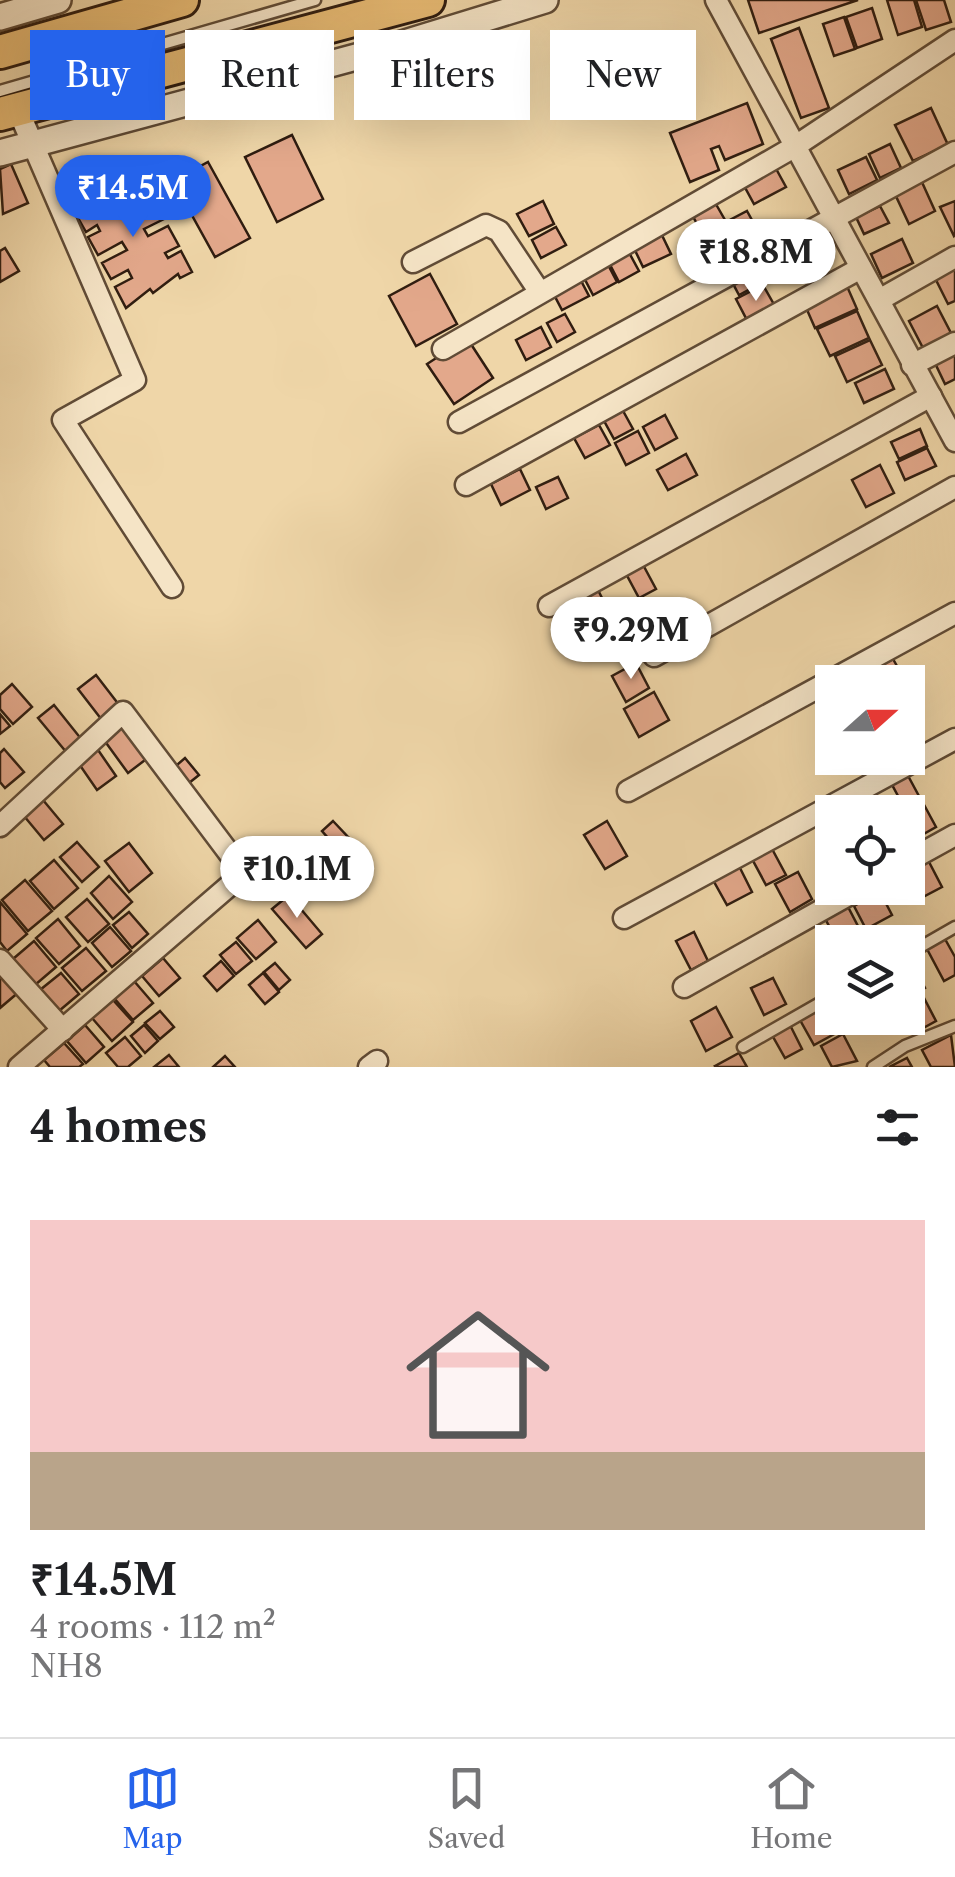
<!DOCTYPE html>
<meta charset="utf-8">
<style>
body{margin:0;font-family:"Libre Caslon Text",serif;background:#f6f6f6;color:#202124;height:100vh;display:flex;flex-direction:column;font-size:38px;white-space:nowrap}
*{box-sizing:border-box;margin:0}
p{font-size:32px;color:#757577}
.icon{flex:none;width:55px;height:55px;fill:none;stroke:currentColor;stroke-width:2;stroke-linecap:round;stroke-linejoin:round}
.map{position:relative;height:1067px;overflow:hidden}
.side{display:flex;flex-direction:column;background:#fff;flex:1}
.side>*{flex:none}
.top-card{position:absolute;left:30px;top:30px;width:895px;height:90px;display:flex;gap:20px}
.needle{width:65px;rotate:69deg}
.fabs{position:absolute;left:815px;top:665px;display:grid;gap:20px}
.fabs a{display:grid;place-items:center;width:110px;height:110px;border-radius:0px;background:#fff;box-shadow:0 10px 40px #0002;font-size:50px}
.price{position:absolute;translate:-50% -85px;padding:0 22px;border-radius:35px;background:#fff;color:#222;font-size:32px;line-height:65px;filter:drop-shadow(0 2px 5px #0008)}
.price::after{content:'';position:absolute;left:50%;top:60px;width:30px;height:22px;margin-left:-15px;background:inherit;clip-path:polygon(0 0,100% 0,50% 100%)}
.price.selected{background:#2563eb;color:#fff}
ul{padding:0;list-style:none}
li{display:grid;align-content:center;gap:20px;height:530px;padding:0 30px}
li span{display:grid;place-items:center;height:310px;border-radius:0px;color:#555}
li>.icon{margin-inline-start:auto}
span .icon{width:180px;height:180px;fill:#fffc;stroke-width:1}
li b{font-size:42px}
h2{display:flex;justify-content:space-between;align-items:center;height:120px;padding:0 30px;font-size:42px}
.pill{padding:0 35px;border-radius:0px;background:#fff;box-shadow:0 10px 40px #0002;font-size:35px;line-height:90px}
.pill.selected{background:#2563eb;color:#fff}
.tab-bar{display:flex;justify-content:space-around;align-items:center;height:140px;border-top:2px solid #e0e0e0;background:#fff;font-size:28px;color:#757577}
.tab-bar a{display:grid;justify-items:center;gap:5px}
.tab-bar .selected{color:#2563eb}
.map>svg:first-child{display:block}
</style>
<div class="map">
<svg width="955" height="1067" viewBox="0 0 955 1067">
<rect width="100%" height="100%" fill="#efd6a8"/>
<filter id="stains"><feTurbulence type="fractalNoise" baseFrequency=".002" numOctaves="4"/><feColorMatrix values="0 0 0 0 .2 0 0 0 0 .09 0 0 0 0 .02 0 0 0 .5 -.17"/></filter>
<radialGradient id="worn" r=".72"><stop offset=".6" stop-color="#630" stop-opacity="0"/><stop offset="1" stop-color="#630" stop-opacity=".3"/></radialGradient>
<g fill="#e3a88b" stroke="#301d10" stroke-width="2.5">
<polygon points="748,0 858,0 759,33"/>
<polygon points="887,0 914,0 922,27 898,35"/>
<polygon points="916,0 944,0 951,22 926,30"/>
<polygon points="872,8 882,39 857,48 846,17"/>
<polygon points="844,17 855,49 834,56 823,24"/>
<polygon points="799,28 829,108 801,118 771,39"/>
<polygon points="747,103 763,144 725,160 719,146 711,149 719,170 690,182 670,133"/>
<polygon points="931,108 948,145 913,161 895,125"/>
<polygon points="292,135 323,199 277,222 245,157"/>
<polygon points="890,144 901,168 880,178 869,154"/>
<polygon points="866,157 877,180 849,194 838,170"/>
<polygon points="208,162 250,238 215,257 173,181"/>
<polygon points="11,164 28,203 3,214 0,169"/>
<polygon points="774,165 786,187 754,204 742,182"/>
<polygon points="140,173 151,194 136,202 140,210 155,202 164,219 144,229 148,236 168,226 179,246 165,253 168,258 181,251 192,272 180,278 178,274 153,293 150,289 126,308 115,287 132,278 128,270 111,279 102,263 127,250 122,242 98,255 88,237 100,231 97,225 86,232 73,209 88,201 90,206 100,201 97,196 126,186 124,182"/>
<polygon points="921,180 935,211 909,224 894,192"/>
<polygon points="713,199 725,220 702,233 690,211"/>
<polygon points="543,201 554,224 529,236 517,214"/>
<polygon points="955,201 955,235 954,236 940,207"/>
<polygon points="880,206 889,223 864,234 856,217"/>
<polygon points="747,211 758,231 737,242 726,222"/>
<polygon points="556,227 566,245 541,258 532,240"/>
<polygon points="659,229 671,254 643,267 631,242"/>
<polygon points="813,236 823,255 796,269 786,250"/>
<polygon points="902,239 913,263 882,278 871,254"/>
<polygon points="626,247 639,271 619,282 606,257"/>
<polygon points="5,248 19,271 0,282 0,251"/>
<polygon points="605,259 617,282 593,295 581,272"/>
<polygon points="758,262 767,280 739,295 730,278"/>
<polygon points="955,265 955,301 948,304 934,276"/>
<polygon points="430,274 457,324 416,346 389,296"/>
<polygon points="578,275 589,296 562,310 551,289"/>
<polygon points="846,284 857,309 815,328 804,303"/>
<polygon points="763,285 776,308 748,322 736,299"/>
<polygon points="937,306 951,333 923,348 909,321"/>
<polygon points="857,311 869,338 830,356 817,329"/>
<polygon points="565,314 575,332 557,342 547,323"/>
<polygon points="541,327 551,347 526,360 516,340"/>
<polygon points="467,338 493,378 454,404 427,364"/>
<polygon points="870,340 882,365 847,382 835,356"/>
<polygon points="955,351 955,379 945,384 934,361"/>
<polygon points="885,369 894,389 864,403 855,383"/>
<polygon points="622,409 633,429 614,439 603,419"/>
<polygon points="665,415 677,438 655,450 643,427"/>
<polygon points="599,425 610,445 585,458 574,438"/>
<polygon points="920,429 927,446 899,459 891,442"/>
<polygon points="638,431 649,453 626,465 615,443"/>
<polygon points="927,448 936,466 905,480 897,462"/>
<polygon points="686,454 697,475 668,490 657,470"/>
<polygon points="880,465 894,493 866,507 852,480"/>
<polygon points="520,469 530,490 501,505 491,484"/>
<polygon points="558,477 568,498 546,509 536,487"/>
<polygon points="641,561 656,589 639,598 624,570"/>
<polygon points="596,586 611,616 585,628 571,599"/>
<polygon points="893,659 906,682 879,682 872,671"/>
<polygon points="636,663 649,688 626,702 612,676"/>
<polygon points="96,675 123,710 105,724 78,689"/>
<polygon points="12,684 32,707 13,724 0,709 0,695"/>
<polygon points="832,691 832,724 818,700"/>
<polygon points="654,692 669,720 639,737 624,709"/>
<polygon points="54,705 82,740 67,753 38,718"/>
<polygon points="0,714 10,726 0,734"/>
<polygon points="125,724 149,757 128,773 104,740"/>
<polygon points="96,747 116,776 97,790 77,761"/>
<polygon points="4,749 24,772 5,788 0,782 0,753"/>
<polygon points="185,758 199,775 184,787 170,771"/>
<polygon points="906,772 920,798 904,807 890,781"/>
<polygon points="38,794 63,824 44,840 19,810"/>
<polygon points="922,801 936,827 920,836 906,809"/>
<polygon points="333,821 348,837 336,847 322,831"/>
<polygon points="607,821 627,856 605,869 584,835"/>
<polygon points="908,823 918,844 908,850"/>
<polygon points="77,842 99,867 82,882 60,857"/>
<polygon points="129,843 152,873 129,892 105,861"/>
<polygon points="771,847 786,875 766,885 751,857"/>
<polygon points="253,850 268,867 255,877 241,861"/>
<polygon points="54,860 78,888 54,909 30,881"/>
<polygon points="928,860 942,887 921,898 908,871"/>
<polygon points="739,866 752,892 727,905 713,880"/>
<polygon points="798,872 812,899 790,912 775,884"/>
<polygon points="109,876 132,902 113,919 91,893"/>
<polygon points="25,880 52,911 28,931 2,900"/>
<polygon points="880,892 892,915 866,929 854,906"/>
<polygon points="289,895 322,934 306,948 272,909"/>
<polygon points="87,899 109,924 88,942 66,917"/>
<polygon points="0,902 27,934 7,951 0,942"/>
<polygon points="846,903 860,930 838,942 823,915"/>
<polygon points="129,912 148,934 132,948 113,925"/>
<polygon points="58,919 80,946 59,964 36,938"/>
<polygon points="258,920 276,942 256,959 237,938"/>
<polygon points="110,927 131,951 112,967 92,943"/>
<polygon points="694,932 708,961 691,970 676,941"/>
<polygon points="865,933 870,942 847,942"/>
<polygon points="945,939 955,957 955,975 944,981 927,949"/>
<polygon points="34,941 56,967 35,985 13,959"/>
<polygon points="236,942 252,961 236,974 220,955"/>
<polygon points="86,948 106,971 82,991 62,968"/>
<polygon points="909,957 925,988 908,997 908,958"/>
<polygon points="163,958 180,978 159,996 142,976"/>
<polygon points="221,961 234,976 217,991 204,976"/>
<polygon points="275,963 290,980 279,990 264,972"/>
<polygon points="4,972 20,991 0,1008 0,976"/>
<polygon points="61,973 79,994 59,1011 40,990"/>
<polygon points="263,973 279,992 265,1004 249,985"/>
<polygon points="773,978 786,1004 764,1015 751,988"/>
<polygon points="134,981 153,1003 133,1020 114,998"/>
<polygon points="923,996 936,1021 914,1033 906,1018 908,1004"/>
<polygon points="113,1000 133,1022 112,1041 92,1018"/>
<polygon points="825,1006 838,1032 814,1045 800,1020"/>
<polygon points="716,1007 732,1037 706,1051 691,1021"/>
<polygon points="160,1011 174,1027 160,1039 145,1023"/>
<polygon points="833,1018 859,1018 861,1022 841,1032"/>
<polygon points="85,1025 104,1047 86,1063 67,1041"/>
<polygon points="144,1025 158,1041 145,1053 131,1036"/>
<polygon points="790,1025 802,1049 785,1058 772,1035"/>
<polygon points="843,1034 857,1061 832,1067 821,1046"/>
<polygon points="951,1035 955,1067 931,1067 922,1050"/>
<polygon points="125,1037 141,1056 128,1067 118,1067 106,1053"/>
<polygon points="64,1043 83,1064 79,1067 50,1067 44,1060"/>
<polygon points="739,1053 747,1067 716,1067 715,1066"/>
<polygon points="169,1055 179,1067 154,1067"/>
<polygon points="225,1056 235,1067 213,1067"/>
<polygon points="907,1058 912,1067 889,1067"/>
</g>
<g fill="none" stroke-linecap="round" stroke-linejoin="round">
<g stroke="#604b36" stroke-width="15">
<g id="service">
<polyline points="0,91 315,0"/>
<polyline points="908,954 955,927"/>
<polyline points="743,1047 832,996"/>
<polyline points="873,1067 905,1046 955,1026"/>
</g>
</g>
<g stroke="#604b36" stroke-width="25">
<g id="minor">
<polyline points="716,0 955,441"/>
<polyline points="18,110 135,380 63,420 172,587"/>
<polyline points="413,262 486,225 499,231 539,291"/>
<polyline points="879,300 955,257"/>
<polyline points="443,349 794,147 955,40"/>
<polyline points="912,365 955,343"/>
<polyline points="459,422 955,152"/>
<polyline points="466,485 861,268"/>
<polyline points="549,606 931,396"/>
<polyline points="654,656 955,487"/>
<polyline points="628,791 955,613"/>
<polyline points="0,826 123,712 244,873 19,1067"/>
<polyline points="908,861 955,835"/>
<polyline points="624,918 955,739"/>
<polyline points="0,960 63,1030"/>
<polyline points="684,987 861,888"/>
<polyline points="369,1067 377,1061"/>
</g>
</g>
<g stroke="#604b36" stroke-width="30">
<g id="tertiary">
<polyline points="0,17 58,0"/>
<polyline points="0,153 382,50 545,0"/>
</g>
</g>
<g stroke="#301d10" stroke-width="38">
<g id="primary">
<polyline points="0,52 182,0"/>
<polyline points="0,114 428,0"/>
</g>
</g>
<use href="#service" stroke="#f5e4c6" stroke-width="10"/>
<use href="#minor" stroke="#f5e4c6" stroke-width="20"/>
<use href="#tertiary" stroke="#f5e4c6" stroke-width="25"/>
<use href="#primary" stroke="#e8bb74" stroke-width="32"/>
</g>
<rect width="100%" height="100%" filter="url(#stains)"/>
<rect width="100%" height="100%" fill="url(#worn)"/>
</svg>
<div class="fabs">
<a><svg class="needle" viewBox="-14 -14 28 28"><path d="M0-13l5 13h-10z" fill="#e53935"/><path d="M0 13l5-13h-10z" fill="#757577"/></svg></a>
<a><svg class="icon" aria-label="locate" viewBox="0 0 24 24"><circle cx="12" cy="12" r="6"/><path d="M12 2v4M12 18v4M2 12h4M18 12h4"/></svg></a>
<a><svg class="icon" aria-label="layers" viewBox="0 0 24 24"><path d="M12 4l9 5-9 5-9-5zM3 14l9 5 9-5"/></svg></a>
</div>
<b class="price selected" style="left:133px;top:240px">₹14.5M</b>
<b class="price" style="left:756px;top:304px">₹18.8M</b>
<b class="price" style="left:631px;top:682px">₹9.29M</b>
<b class="price" style="left:297px;top:921px">₹10.1M</b>
<div class="top-card">
<a class="pill selected">Buy</a>
<a class="pill">Rent</a>
<a class="pill">Filters</a>
<a class="pill">New</a>
</div>
</div>
<section class="side">
<h2>4 homes<svg class="icon" aria-label="filters" viewBox="0 0 24 24"><path d="M4 7h16M4 17h16"/><circle cx="9" cy="7" r="2"/><circle cx="15" cy="17" r="2"/></svg></h2>
<ul>
<li><span style="background:linear-gradient(#f6c9c9 75%,#b9a48a 0)"><svg class="icon" aria-label="home" viewBox="0 0 24 24"><path d="M3 11l9-7 9 7M6 9v11h12V9"/></svg></span><div><b>₹14.5M</b><p>4 rooms · 112 m²</p><p>NH8</p></div></li>
</ul>
</section>
<nav class="tab-bar">
<a class="selected"><svg class="icon" aria-label="map" viewBox="0 0 24 24"><path d="M3 6l6-2 6 2 6-2v14l-6 2-6-2-6 2zM9 4v14M15 6v14"/></svg>Map</a>
<a><svg class="icon" aria-label="saved" viewBox="0 0 24 24"><path d="M7 4h10v16l-5-4-5 4z"/></svg>Saved</a>
<a><svg class="icon" aria-label="home" viewBox="0 0 24 24"><path d="M3 11l9-7 9 7M6 9v11h12V9"/></svg>Home</a>
</nav>
